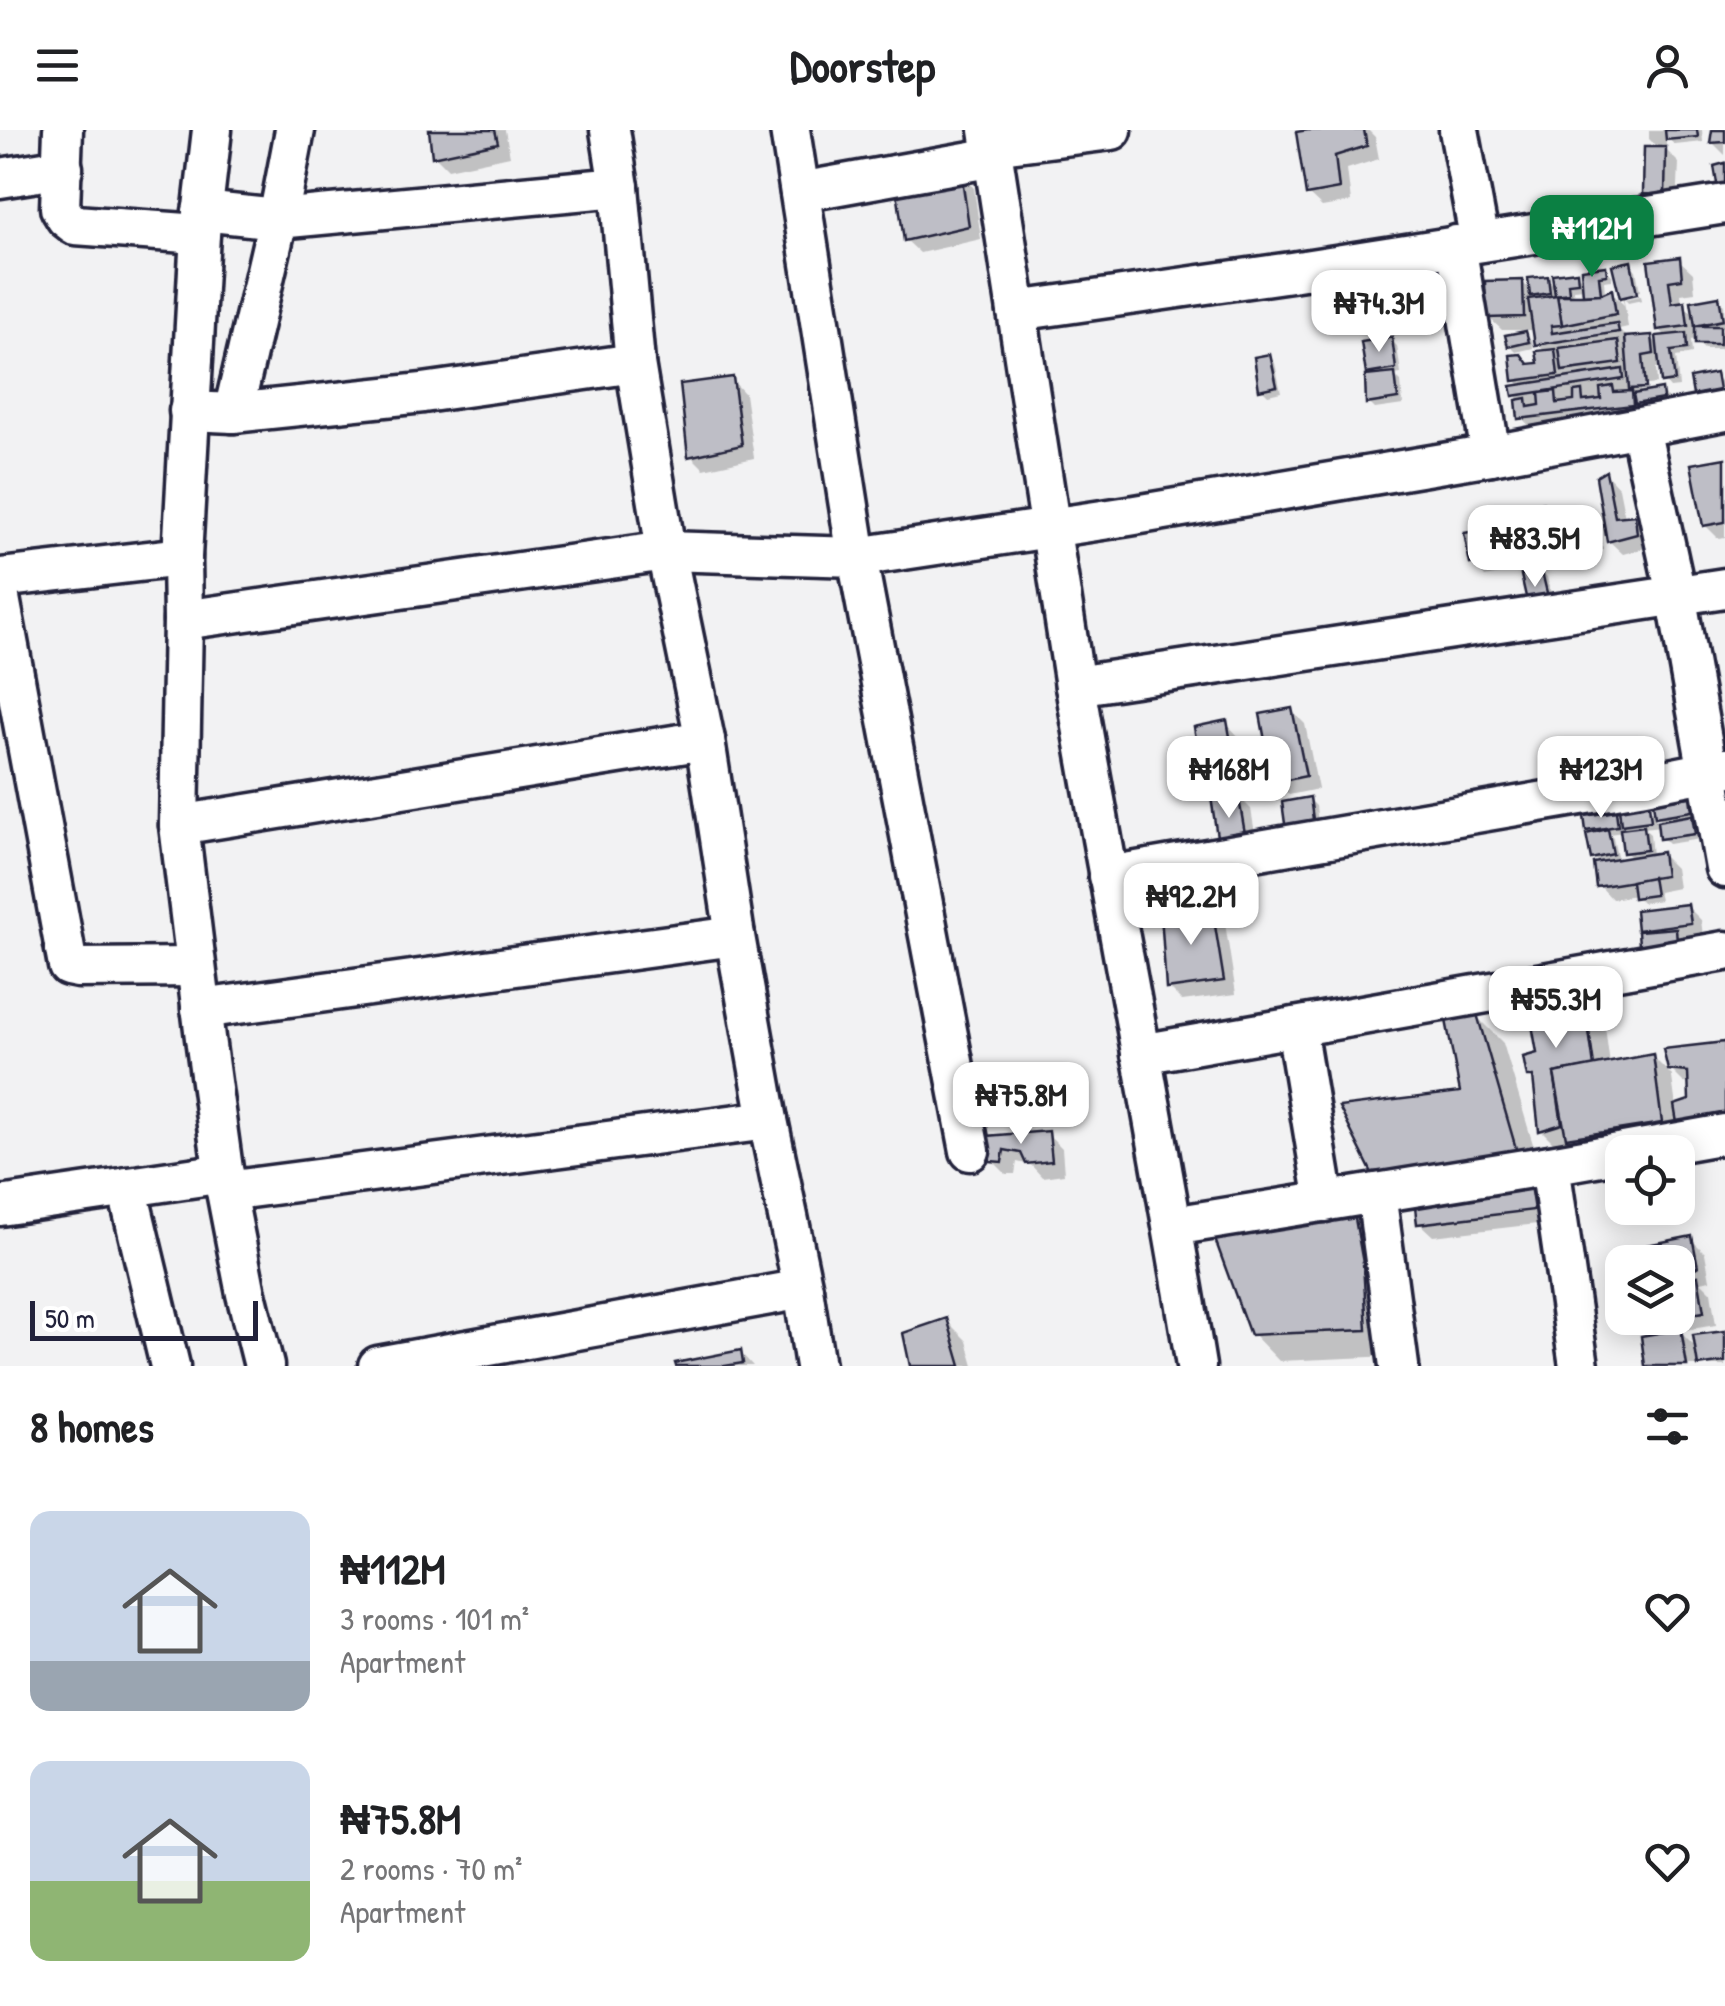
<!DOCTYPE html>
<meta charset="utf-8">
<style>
body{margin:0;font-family:"Patrick Hand",sans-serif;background:#f2f2f2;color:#202124;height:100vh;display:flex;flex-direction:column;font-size:38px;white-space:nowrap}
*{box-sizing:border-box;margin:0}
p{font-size:32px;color:#757577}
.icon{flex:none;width:55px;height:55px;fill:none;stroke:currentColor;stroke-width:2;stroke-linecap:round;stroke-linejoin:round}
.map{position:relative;height:1236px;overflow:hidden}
.drawer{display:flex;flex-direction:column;background:#fff;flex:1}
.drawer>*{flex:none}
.buttons{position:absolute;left:1605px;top:1005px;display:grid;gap:20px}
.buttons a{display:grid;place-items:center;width:90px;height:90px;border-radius:20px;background:#fff;box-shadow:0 5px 25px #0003;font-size:50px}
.scale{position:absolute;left:30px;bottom:25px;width:228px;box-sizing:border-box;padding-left:10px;border:5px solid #22223b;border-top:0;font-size:28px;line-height:35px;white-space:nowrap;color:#22223b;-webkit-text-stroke:8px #fff;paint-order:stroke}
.price{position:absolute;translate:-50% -85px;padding:0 22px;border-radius:20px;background:#fff;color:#222;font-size:32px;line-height:65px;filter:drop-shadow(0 2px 5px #0008)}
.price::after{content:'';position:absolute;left:50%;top:60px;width:30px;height:22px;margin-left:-15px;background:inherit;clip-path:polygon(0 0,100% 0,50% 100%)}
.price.on{background:#0b8043;color:#fff}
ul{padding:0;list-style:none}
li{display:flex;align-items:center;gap:30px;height:250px;padding:0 30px}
li span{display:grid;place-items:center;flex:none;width:280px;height:200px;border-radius:20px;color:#555}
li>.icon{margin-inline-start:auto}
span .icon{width:120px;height:120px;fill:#fffc;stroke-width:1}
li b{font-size:42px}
h2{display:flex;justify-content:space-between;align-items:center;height:120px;padding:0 30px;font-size:42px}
header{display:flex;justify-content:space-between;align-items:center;height:130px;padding:0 30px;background:#fff;font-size:45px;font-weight:700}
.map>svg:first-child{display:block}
</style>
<header><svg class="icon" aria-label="menu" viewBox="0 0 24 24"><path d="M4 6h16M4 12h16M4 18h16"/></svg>Doorstep<svg class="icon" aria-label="person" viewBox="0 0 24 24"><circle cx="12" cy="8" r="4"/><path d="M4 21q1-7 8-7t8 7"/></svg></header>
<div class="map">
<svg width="1725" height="1236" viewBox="0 0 1725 1236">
<rect width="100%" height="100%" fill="#f2f2f3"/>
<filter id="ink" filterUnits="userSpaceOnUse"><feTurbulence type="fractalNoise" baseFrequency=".01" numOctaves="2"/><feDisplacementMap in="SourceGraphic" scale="20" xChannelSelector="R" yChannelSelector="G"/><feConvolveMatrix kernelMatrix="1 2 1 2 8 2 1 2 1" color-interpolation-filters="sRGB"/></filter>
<g filter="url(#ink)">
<g fill="#0003" fill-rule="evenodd">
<polygon points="431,0 505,0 510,26 448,39 435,26"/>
<polygon points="1323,0 1368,0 1375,7 1379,29 1347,39 1351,72 1322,77 1308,64"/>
<polygon points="1649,0 1702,0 1703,12 1675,15 1666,7 1666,16 1661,15 1679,33 1677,78 1659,77 1645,63 1659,19 1649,9"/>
<polygon points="1715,0 1725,0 1725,25 1712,12"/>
<polygon points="960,44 974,58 981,109 920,123 906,110"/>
<path d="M 1679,130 L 1693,143 L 1695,162 L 1681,164 L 1682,174 L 1696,186 L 1718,169 L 1724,175 L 1725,196 L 1718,198 L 1725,204 L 1725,219 L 1704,219 L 1697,213 L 1697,209 L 1691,210 L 1692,224 L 1676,227 L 1679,257 L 1670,258 L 1664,251 L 1662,238 L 1656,238 L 1657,254 L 1640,256 L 1640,261 L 1658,259 L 1658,262 L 1661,262 L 1667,268 L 1668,274 L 1534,301 L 1521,287 L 1522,271 L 1515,264 L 1522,257 L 1515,250 L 1530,236 L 1541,235 L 1546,222 L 1537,214 L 1535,200 L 1502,200 L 1488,187 L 1522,152 L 1532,162 L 1547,148 L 1557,158 L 1576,143 L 1585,152 L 1605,139 L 1612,145 L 1612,150 L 1604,151 L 1605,164 L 1611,162 L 1624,175 L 1615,137 L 1630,134 L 1636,140 L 1640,161 L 1623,165 L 1628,197 L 1619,199 L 1629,209 L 1651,207 L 1659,216 L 1667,207 L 1659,199 L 1651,133 ZM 1585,158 L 1586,166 L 1574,167 L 1573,159 Z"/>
<polygon points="1641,166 1642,170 1628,173 1625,169"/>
<polygon points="1525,204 1532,210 1533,218 1516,222 1510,216"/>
<polygon points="1391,210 1397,216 1401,244 1394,245 1401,252 1403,275 1375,279 1369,273 1374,248 1368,243"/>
<polygon points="1269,226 1275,233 1281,262 1268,265 1262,259"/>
<polygon points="1715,246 1721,252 1724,265 1702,270 1695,263"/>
<polygon points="732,250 745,264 754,328 704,339 691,326"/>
<polygon points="1725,330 1725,407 1718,408 1705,395"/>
<polygon points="1606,344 1619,358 1625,388 1634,387 1647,401 1649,417 1623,424 1609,411"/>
<polygon points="1542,375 1548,382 1553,400 1562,400 1569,406 1572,421 1544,425 1545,435 1485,447 1472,433 1528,394 1537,404"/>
<polygon points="1590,382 1596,388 1603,420 1582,421 1575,415"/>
<polygon points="1541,441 1547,447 1555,481 1538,485"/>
<polygon points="1291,580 1305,594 1318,659 1289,665 1276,652"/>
<polygon points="1226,593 1239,607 1251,670 1243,671 1251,679 1259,728 1208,661"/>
<polygon points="1310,670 1316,676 1319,703 1285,674"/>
<path d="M 1689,670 L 1695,676 L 1697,687 L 1691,688 L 1698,694 L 1700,709 L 1668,714 L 1662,708 L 1660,696 L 1643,698 L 1650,704 L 1652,726 L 1661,724 L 1675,738 L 1678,758 L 1658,762 L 1660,770 L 1642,773 L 1635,765 L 1612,769 L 1599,755 L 1600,734 L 1593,727 L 1594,705 L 1588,699 L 1615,684 L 1623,692 L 1648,677 L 1655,683 L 1656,693 L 1664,692 L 1657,685 ZM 1623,702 L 1625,722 L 1632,729 L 1618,731 L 1613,708 L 1609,704 Z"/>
<polygon points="1687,776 1701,790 1703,806 1681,808 1682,817 1648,820 1642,814 1644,803 1640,798"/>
<polygon points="1211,780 1225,793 1236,864 1182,871 1169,858"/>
<path d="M 1584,868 L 1604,889 L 1610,935 L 1652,926 L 1672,946 L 1666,921 L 1725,914 L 1725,1000 L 1693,1006 L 1678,991 L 1681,1013 L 1561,1020 L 1541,1000 L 1536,953 L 1529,946 L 1540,924 L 1535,899 L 1523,887 ZM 1671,940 L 1684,953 L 1691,954 L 1692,972 L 1676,977 Z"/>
<polygon points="1476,886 1503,913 1543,1048 1527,1051 1542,1065 1546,1093 1433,1106 1419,1093 1463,964"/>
<polygon points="1048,1004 1062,1018 1064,1044 1042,1047 1031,1035 1017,1032 1015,1044 1006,1044 992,1030 989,1008"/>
<polygon points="1353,1086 1380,1113 1393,1226 1279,1231 1252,1203"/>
<polygon points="1691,1109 1705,1123 1710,1150 1701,1152 1711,1162 1716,1195 1679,1201 1698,1220 1725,1203 1725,1236 1701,1236 1696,1231 1697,1236 1648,1236 1647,1208 1632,1193 1631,1188 1678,1188 1678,1132 1653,1132 1650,1117"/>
<polygon points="947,1191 967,1211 974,1236 913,1236"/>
<polygon points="740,1222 753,1236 679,1236"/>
</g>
<g fill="#bebec6" stroke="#22223b" stroke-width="2.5">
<polygon points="429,0 495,0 498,13 432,27"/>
<polygon points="1308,0 1364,0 1367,16 1335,26 1339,59 1306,65 1296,2"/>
<polygon points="1665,0 1697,0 1698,7 1666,10"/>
<polygon points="1712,0 1725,0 1725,12 1710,13"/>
<polygon points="1644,17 1666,17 1665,65 1643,64"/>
<polygon points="1725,33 1725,64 1719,65 1714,36"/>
<polygon points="961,42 969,96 904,111 896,54"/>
<polygon points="1680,127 1682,149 1669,151 1672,173 1685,171 1688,196 1657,200 1648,131"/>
<polygon points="1631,131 1637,164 1620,168 1612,135"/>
<polygon points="1606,136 1607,145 1599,146 1601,164 1583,165 1581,139"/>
<polygon points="1577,141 1578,152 1568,153 1569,163 1555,165 1552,144"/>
<polygon points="1548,146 1550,163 1530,166 1528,148"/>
<polygon points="1523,150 1524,187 1486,188 1485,151"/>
<polygon points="1612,159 1616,184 1562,195 1557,165 1583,165 1601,164"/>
<polygon points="1557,165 1562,195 1551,196 1552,203 1617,193 1619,202 1535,215 1528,169"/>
<polygon points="1719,166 1723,190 1695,196 1691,171"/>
<rect x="1695" y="196" width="25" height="18"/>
<polygon points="1526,201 1529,212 1508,217 1505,205"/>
<polygon points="1686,203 1687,219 1671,221 1675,251 1661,253 1656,206"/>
<polygon points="1652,205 1654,224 1643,226 1646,258 1629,259 1625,207"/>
<polygon points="1392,207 1396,239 1366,244 1361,212"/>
<polygon points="1618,210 1621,233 1562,241 1559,218"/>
<polygon points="1555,219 1558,245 1513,251 1510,225 1521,224 1528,234 1538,233 1536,221"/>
<polygon points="1270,224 1277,256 1259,260 1254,227"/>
<polygon points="1623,239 1624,249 1513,266 1511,256"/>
<polygon points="1395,243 1398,269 1366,274 1365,246"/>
<polygon points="1716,243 1719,260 1693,265 1690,248"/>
<polygon points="733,247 742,315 688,327 680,254"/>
<polygon points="1613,256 1614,262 1632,261 1633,275 1518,289 1516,270 1527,268 1528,277 1540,275 1539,263 1556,261 1557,273 1574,271 1574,262 1582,261 1583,271 1601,269 1600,258"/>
<polygon points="1662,259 1663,269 1635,274 1633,264"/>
<polygon points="1725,328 1725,392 1703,396 1691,334"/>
<polygon points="1606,341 1615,387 1635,385 1637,404 1607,412 1596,347"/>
<polygon points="1543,373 1549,398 1563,397 1567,416 1537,420 1530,375"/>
<polygon points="1591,379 1599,414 1573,416 1568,384"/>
<polygon points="1529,392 1533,422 1470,434 1464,403"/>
<polygon points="1541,438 1550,475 1529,480 1521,445"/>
<polygon points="1292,578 1306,646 1273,653 1260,584"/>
<polygon points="1227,590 1239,657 1205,663 1194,597"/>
<polygon points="1238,663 1247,715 1219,720 1211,667"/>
<polygon points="1310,667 1314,697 1286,701 1282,672"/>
<polygon points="1690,667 1692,681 1655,687 1653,672"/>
<polygon points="1649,674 1651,691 1621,695 1619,678"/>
<polygon points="1616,681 1618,696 1586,701 1584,686"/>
<polygon points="1692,685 1695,704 1659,709 1657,691"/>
<polygon points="1644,696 1647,720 1623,723 1620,699"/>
<polygon points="1608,699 1613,724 1591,729 1586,704"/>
<polygon points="1662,722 1665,746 1596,757 1593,733"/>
<polygon points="1652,747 1655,765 1633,768 1631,751"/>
<polygon points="1688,774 1691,793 1637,800 1635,780"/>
<polygon points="1212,777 1224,851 1166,859 1161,783"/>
<polygon points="1676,798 1677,812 1639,815 1638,801"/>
<polygon points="1584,866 1594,936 1554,943 1562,994 1539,1001 1533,947 1527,947 1523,927 1537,923 1531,889 1521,889 1514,879"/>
<polygon points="1477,884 1517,1022 1373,1045 1339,977 1460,962 1445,885"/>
<polygon points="1725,912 1725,984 1677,993 1674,975 1689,970 1688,942 1668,940 1663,919"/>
<polygon points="1653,924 1662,993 1566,1008 1554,943"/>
<polygon points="1049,1001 1052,1031 1026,1034 1021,1023 1004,1020 1002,1032 990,1031 986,1006"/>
<polygon points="1529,1049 1534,1080 1417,1094 1414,1069"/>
<polygon points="1354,1083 1363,1133 1367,1200 1250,1205 1212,1101"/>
<polygon points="1692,1106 1698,1137 1678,1141 1678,1132 1650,1132 1647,1115"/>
<polygon points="1698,1146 1704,1182 1678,1186 1678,1149"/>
<polygon points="947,1188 961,1236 910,1236 903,1203"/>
<polygon points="1681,1199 1687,1236 1645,1236 1641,1206"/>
<polygon points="1725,1201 1725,1232 1698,1236 1693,1205"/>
<polygon points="741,1220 743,1233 725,1236 676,1236 675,1233"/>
</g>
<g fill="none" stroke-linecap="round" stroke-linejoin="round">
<g stroke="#22223b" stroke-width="45">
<g id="street">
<polyline points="63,0 60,78 66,88 75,95 200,104"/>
<polyline points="212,0 200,104 182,427 183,490 179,695 205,908 226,1061 246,1164 264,1236"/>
<polyline points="790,0 857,427 970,1021"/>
<polyline points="989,0 1075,556 1725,458"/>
<polyline points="1459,0 1480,112"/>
<polyline points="992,15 1112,0"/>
<polyline points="0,48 63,38"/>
<polyline points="800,62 994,27"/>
<polyline points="202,81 278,89 619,57 610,0"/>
<polyline points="1456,115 1491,325"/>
<polyline points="1017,181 1291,142 1725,74"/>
<polyline points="189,281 233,283 423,263 635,233"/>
<polyline points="233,283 278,89 295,0"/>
<polyline points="1640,298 1676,464 1725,738"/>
<polyline points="0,448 182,427"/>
<polyline points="0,468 68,836 78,838 196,837"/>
<polyline points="183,490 666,421 857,427 1129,386 1491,325 1725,281"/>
<path d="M 1075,556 C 1114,783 1159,1009 1196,1236"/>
<polyline points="179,695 705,610"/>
<polyline points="1108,746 1639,655 1725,638"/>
<polyline points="201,879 735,806"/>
<polyline points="1296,897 1325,1072"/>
<polyline points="1141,924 1725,821"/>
<polyline points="1550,1035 1579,1236"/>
<polyline points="127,1057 170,1236"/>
<polyline points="226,1061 768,990"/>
<polyline points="1376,1063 1399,1236"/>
<polyline points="0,1076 224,1043"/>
<polyline points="1173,1096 1550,1035 1725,1004"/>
<polyline points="803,1159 815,1236"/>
<polyline points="378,1236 803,1159 768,990 735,806 705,610 666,421 635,233 619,57"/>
</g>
</g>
<use href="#street" stroke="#fff" stroke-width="38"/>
</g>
</g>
</svg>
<div class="buttons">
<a><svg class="icon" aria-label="locate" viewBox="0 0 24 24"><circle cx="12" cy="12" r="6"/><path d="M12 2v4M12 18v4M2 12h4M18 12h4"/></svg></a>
<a><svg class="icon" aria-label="layers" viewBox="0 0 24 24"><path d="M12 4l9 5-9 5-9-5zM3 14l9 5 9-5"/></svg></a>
</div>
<div class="scale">50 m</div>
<b class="price on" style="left:1592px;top:150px">₦112M</b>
<b class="price" style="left:1379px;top:225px">₦74.3M</b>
<b class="price" style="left:1535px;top:460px">₦83.5M</b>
<b class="price" style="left:1229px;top:691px">₦168M</b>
<b class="price" style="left:1601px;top:691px">₦123M</b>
<b class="price" style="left:1191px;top:818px">₦92.2M</b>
<b class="price" style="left:1556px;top:921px">₦55.3M</b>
<b class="price" style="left:1021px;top:1017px">₦75.8M</b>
</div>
<section class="drawer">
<h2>8 homes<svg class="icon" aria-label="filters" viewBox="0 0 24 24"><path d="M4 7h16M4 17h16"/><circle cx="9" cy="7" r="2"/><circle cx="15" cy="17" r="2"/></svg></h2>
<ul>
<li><span style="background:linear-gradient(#c9d6e8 75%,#9aa5b1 0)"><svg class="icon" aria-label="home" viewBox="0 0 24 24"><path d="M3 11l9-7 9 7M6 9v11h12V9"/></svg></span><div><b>₦112M</b><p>3 rooms · 101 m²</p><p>Apartment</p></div><svg class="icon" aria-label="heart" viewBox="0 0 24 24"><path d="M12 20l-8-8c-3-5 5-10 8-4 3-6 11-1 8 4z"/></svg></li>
<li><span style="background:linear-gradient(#c9d6e8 60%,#8fb573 0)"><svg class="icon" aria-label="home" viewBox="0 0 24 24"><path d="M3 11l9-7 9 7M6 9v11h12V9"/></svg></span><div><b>₦75.8M</b><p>2 rooms · 70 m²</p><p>Apartment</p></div><svg class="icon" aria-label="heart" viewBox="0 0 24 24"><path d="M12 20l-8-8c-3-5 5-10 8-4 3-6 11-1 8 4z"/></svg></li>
</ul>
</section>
